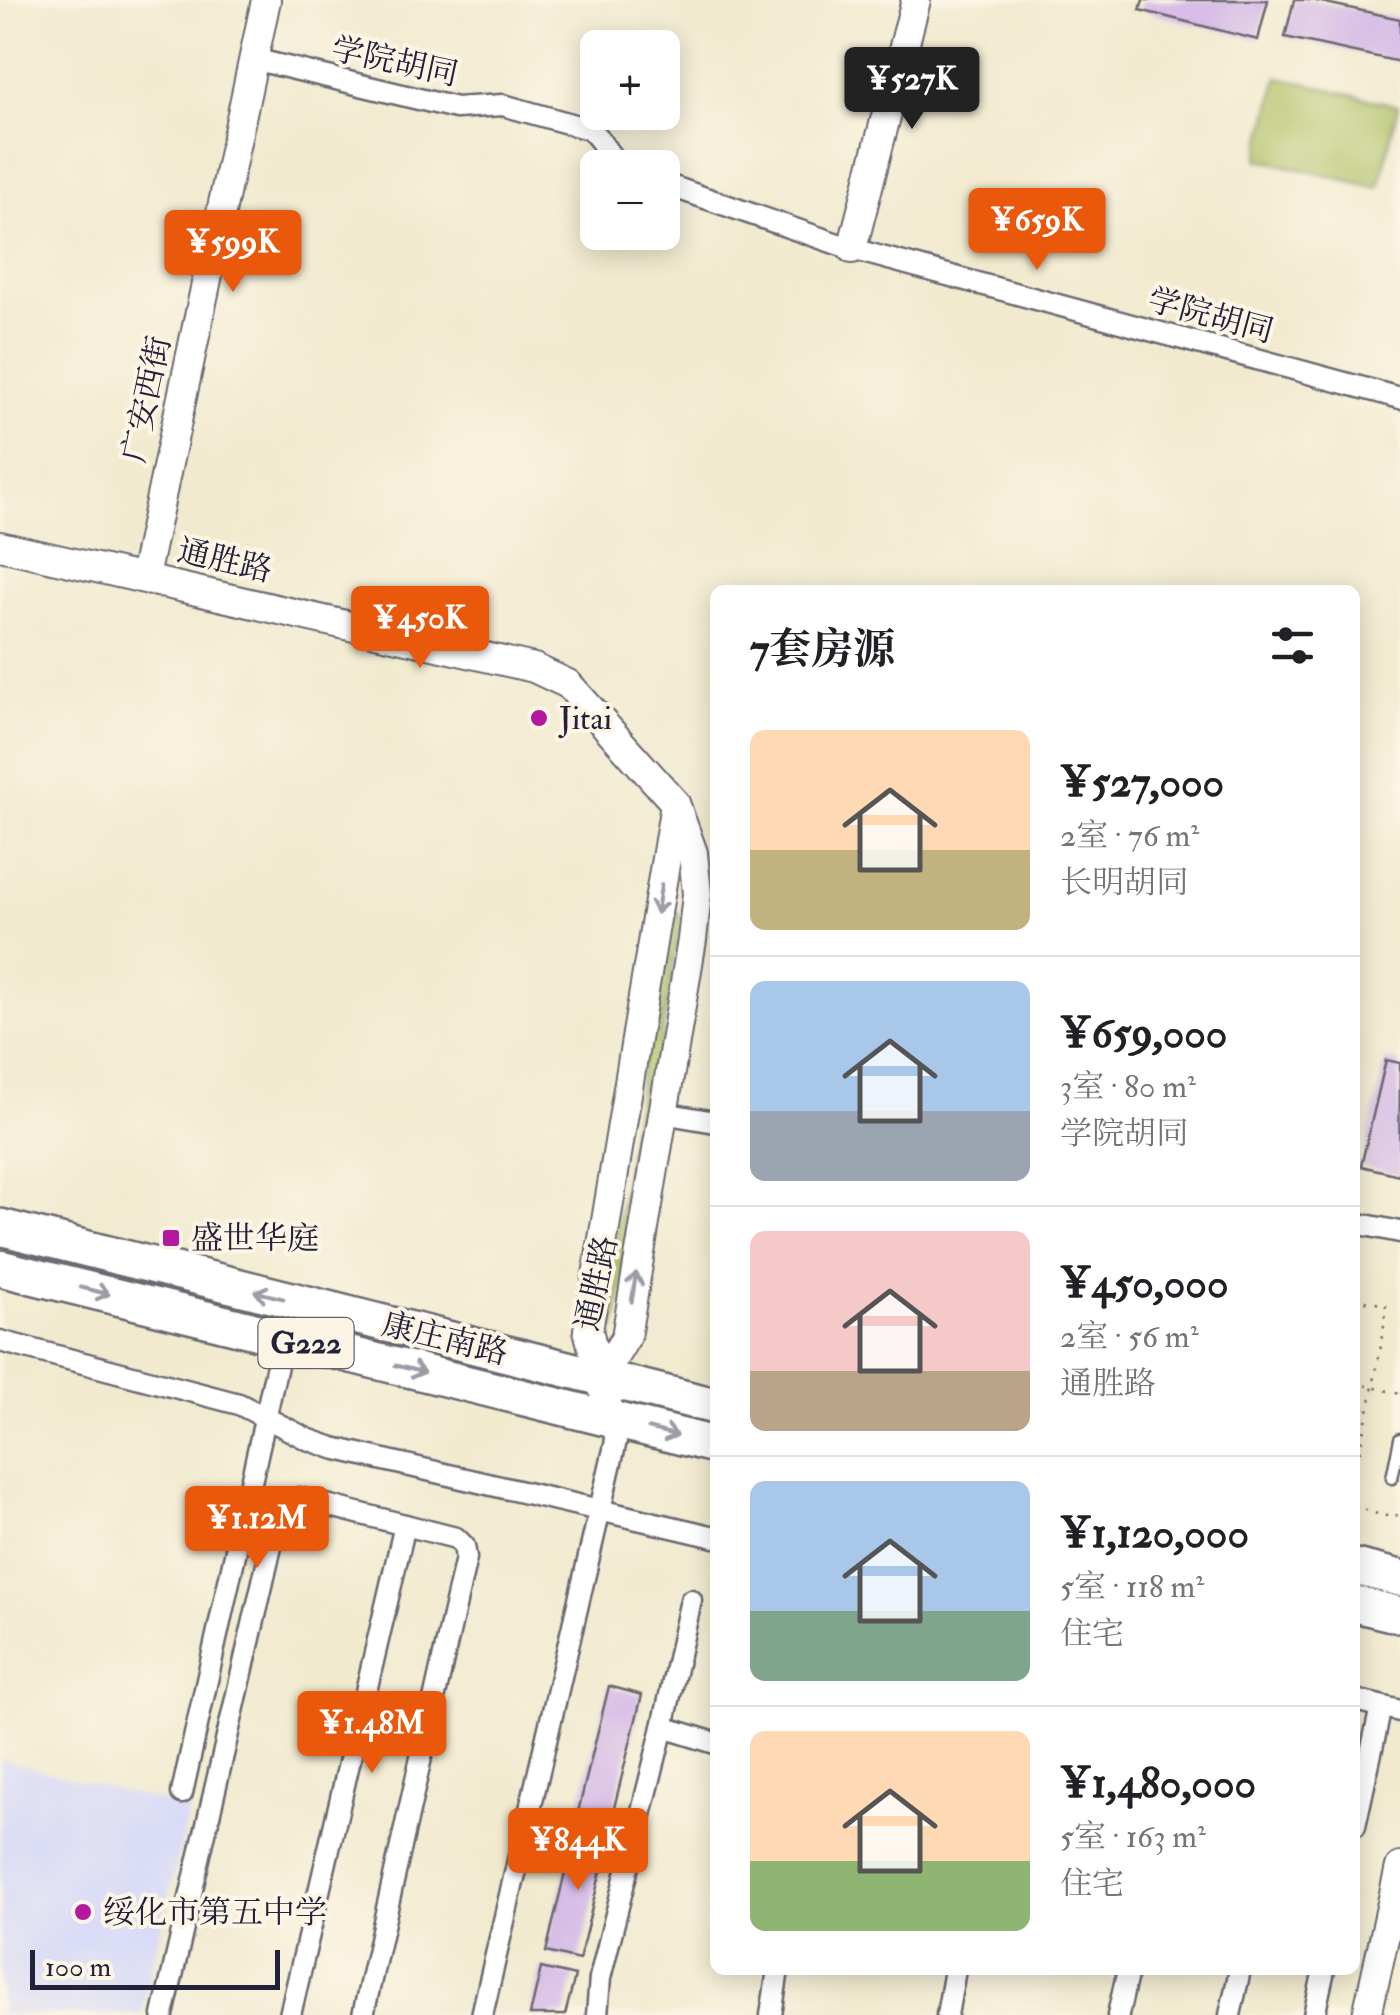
<!DOCTYPE html>
<html lang="zh">
<meta charset="utf-8">
<style>
body{margin:0;font-family:"IM FELL Double Pica","Noto Serif SC",serif;background:#f2f2f2;color:#202124;height:100vh;display:flex;flex-direction:column;font-size:38px;white-space:nowrap}
*{box-sizing:border-box;margin:0}
p{font-size:32px;color:#757577}
.icon{flex:none;width:55px;height:55px;fill:none;stroke:currentColor;stroke-width:2;stroke-linecap:round;stroke-linejoin:round}
.map{position:relative;flex:1;overflow:hidden}
.panel{position:absolute;left:710px;top:585px;width:650px;height:1390px;display:flex;flex-direction:column;background:#fff;border-radius:15px;box-shadow:0 5px 25px #0003}
.panel>*{flex:none}
.controls{position:absolute;left:580px;top:30px;display:grid;gap:20px}
.controls a{display:grid;place-items:center;width:100px;height:100px;border-radius:15px;background:#fff;box-shadow:0 5px 25px #0003;font-size:50px}
.scale{position:absolute;left:30px;bottom:25px;width:250px;box-sizing:border-box;padding-left:10px;border:5px solid #22223b;border-top:0;font-size:28px;line-height:35px;white-space:nowrap;color:#22223b;-webkit-text-stroke:8px #fcf5e5;paint-order:stroke}
.price{position:absolute;translate:-50% -85px;padding:0 22px;border-radius:10px;background:#ea580c;color:#fff;font-size:32px;line-height:65px;filter:drop-shadow(0 2px 5px #0008)}
.price::after{content:'';position:absolute;left:50%;top:60px;width:30px;height:22px;margin-left:-15px;background:inherit;clip-path:polygon(0 0,100% 0,50% 100%)}
.price.selected{background:#222;color:#fff}
ul{padding:0;list-style:none}
li{display:flex;align-items:center;gap:30px;height:250px;padding:0 40px}
li+li{border-top:2px solid #e0e0e0}
li span{display:grid;place-items:center;flex:none;width:280px;height:200px;border-radius:15px;color:#555}
li>.icon{margin-inline-start:auto}
span .icon{width:120px;height:120px;fill:#fffc;stroke-width:1}
li b{font-size:42px}
h2{display:flex;justify-content:space-between;align-items:center;height:120px;padding:0 40px;font-size:42px}
.map>svg:first-child{display:block}
</style>
<div class="map">
<svg width="1400" height="2015" viewBox="0 0 1400 2015">
<defs>
<pattern id="grass-tufts" width="24" height="20" patternUnits="userSpaceOnUse" patternTransform="scale(2.5)"><rect width="24" height="20" fill="#aec063"/><path d="M3 7l-1-3M5 7V3M7 7l1-3M15 17l-1-3M17 17v-4M19 17l1-3" fill="none" stroke="#8d9c53"/></pattern>
</defs>
<rect width="100%" height="100%" fill="#fcf5e5"/>
<filter id="ink" filterUnits="userSpaceOnUse"><feTurbulence type="fractalNoise" baseFrequency=".01" numOctaves="2"/><feDisplacementMap in="SourceGraphic" scale="20" xChannelSelector="R" yChannelSelector="G"/><feConvolveMatrix kernelMatrix="1 2 1 2 8 2 1 2 1" color-interpolation-filters="sRGB"/></filter>
<filter id="wash" filterUnits="userSpaceOnUse"><feTurbulence type="fractalNoise" baseFrequency=".0048" numOctaves="4" result="noise"/><feDisplacementMap in="SourceGraphic" scale="40" xChannelSelector="R" yChannelSelector="G"/><feGaussianBlur stdDeviation="2.25" result="paint"/><feColorMatrix in="noise" values="0 0 0 0 0 0 0 0 0 0 0 0 0 0 0 0 0 1.4 0 .05"/><feComposite in="paint" operator="in"/></filter>
<g filter="url(#wash)">
<rect width="100%" height="100%" fill="#f1eacf"/>
<polygon fill="#d4d8f9" points="0,1759 189,1809 141,2015 0,2015"/>
<polygon fill="url(#grass-tufts)" stroke="#68714f" stroke-width="2.5" points="666,910 679,913 681,916 615,1328 610,1333 601,1332"/>
<polygon fill="#aec063" stroke="#68714f" stroke-width="2.5" points="1278,77 1398,106 1379,188 1258,159"/>
<g id="blocks">
<g fill="#d2b5e7">
<polygon points="1143,0 1268,0 1258,40 1140,10"/>
<polygon points="1294,0 1312,0 1400,19 1400,62 1285,37"/>
<polygon points="1386,1060 1400,1063 1399,1175 1361,1166"/>
<polygon points="609,1686 642,1695 611,1820 578,1812"/>
<polygon points="576,1826 610,1834 579,1960 546,1952"/>
<polygon points="541,1968 575,1976 565,2015 530,2015"/>
</g>
</g>
</g>
<g filter="url(#ink)">
<use href="#blocks" fill-opacity="0" stroke="#6a686f" stroke-width="2.5"/>
<g fill="none" stroke-linecap="round" stroke-linejoin="round">
<g stroke="#6a686f" stroke-width="15">
<polyline id="lane" points="1392,1478 1400,1439"/>
</g>
<g stroke="#6a686f" stroke-width="25">
<g id="street">
<path d="M 253,59 L 456,108 L 503,105 L 589,129 C 604,140 607,158 624,168"/>
<polyline points="662,183 852,249 1400,398"/>
<polyline points="663,1113 715,1122"/>
<polyline points="1355,1223 1400,1232"/>
<polyline points="0,1341 239,1404 307,1439 333,1448 715,1537"/>
<polyline points="1355,1700 1400,1711"/>
<polyline points="663,1727 715,1743"/>
<polyline points="182,1793 283,1338"/>
<polyline points="1355,1826 1381,1707"/>
<polyline points="163,2015 279,1512 289,1502 299,1498 456,1538 464,1546 466,1558 363,2015"/>
<polyline points="290,2015 405,1525"/>
<polyline points="482,2015 616,1441 611,1419"/>
<polyline points="597,2015 600,1978 663,1727 691,1600"/>
<polyline points="771,2015 778,1970"/>
<polyline points="947,2015 955,1970"/>
<polyline points="1118,2015 1128,1970"/>
<polyline points="1230,2015 1240,1970"/>
<polyline points="1314,2015 1324,1970"/>
</g>
</g>
<g stroke="#6a686f" stroke-width="32">
<g id="secondary">
<polyline points="852,249 916,0"/>
<polyline points="0,546 534,668 568,684 675,803 693,853 697,894 692,940 626,1337 601,1378"/>
<polyline points="144,577 266,0"/>
<polyline points="611,1419 588,1330 675,804"/>
<polyline points="1367,2015 1400,1867"/>
</g>
</g>
<g stroke="#6a686f" stroke-width="40">
<g id="highway">
<polyline points="0,1227 715,1406"/>
<polyline points="0,1268 715,1445"/>
<polyline points="1355,1567 1400,1578"/>
<polyline points="1355,1604 1400,1615"/>
</g>
</g>
<g stroke="#6a686f" stroke-width="2.5" stroke-dasharray="2.5 8" stroke-linecap="butt">
<polyline points="1355,1299 1386,1305 1383,1336 1359,1457 1355,1456"/>
<polyline points="1355,1383 1400,1394"/>
<polyline points="1355,1506 1383,1516 1400,1515"/>
</g>
<use href="#lane" stroke="#fff" stroke-width="10"/>
<use href="#street" stroke="#fff" stroke-width="20"/>
<use href="#secondary" stroke="#fff" stroke-width="28"/>
<use href="#highway" stroke="#fff" stroke-width="35"/>
</g>
<defs><path id="oneway-shaft" d="M-6 0H5M1.5-3L5.5 0L1.5 3" fill="none" stroke-width="1.6" stroke-linecap="round" stroke-linejoin="round" transform="scale(2.5)"/></defs>
<g stroke="#9c9ca7">
<use href="#oneway-shaft" transform="translate(659 899) rotate(99)"/>
<use href="#oneway-shaft" transform="translate(634 1287) rotate(-81)"/>
<use href="#oneway-shaft" transform="translate(95 1291) rotate(14)"/>
<use href="#oneway-shaft" transform="translate(269 1295) rotate(-166)"/>
<use href="#oneway-shaft" transform="translate(410 1369) rotate(14)"/>
<use href="#oneway-shaft" transform="translate(663 1432) rotate(14)"/>
</g>
</g>
<g fill="#b5179e" stroke="#fcf5e5" stroke-width="4">
<circle cx="539" cy="718" r="10"/>
<rect x="161" y="1228" width="20" height="20" rx="5"/>
<circle cx="83" cy="1912" r="10"/>
</g>
<g text-anchor="middle" stroke-width="8" stroke-linejoin="round" paint-order="stroke">
<rect fill="#fcf5e5" stroke="#63616e" stroke-width="2.5" x="258.5" y="1318" width="95" height="50" rx="8"/>
<g font-size="30" font-weight="bold" fill="#22223b">
<text x="306" y="1353">G222</text>
</g>
<g font-size="32" fill="#22223b" stroke="#fcf5e5">
<text transform="translate(395 61) rotate(12)" y="11">学院胡同</text>
<text transform="translate(1211 315) rotate(15)" y="11">学院胡同</text>
<text transform="translate(146 399) rotate(-78)" y="11">广安西街</text>
<text transform="translate(225 560) rotate(13)" y="11">通胜路</text>
<text transform="translate(596 1283) rotate(-78)" y="11">通胜路</text>
<text transform="translate(445 1338) rotate(14)" y="11">康庄南路</text>
</g>
<g font-size="32" fill="#22223b" stroke="#fcf5e5" text-anchor="start">
<text x="559" y="729">Jitai</text>
<text x="191" y="1249">盛世华庭</text>
<text x="103" y="1923">绥化市第五中学</text>
</g>
</g>
</svg>
<div class="controls">
<a>+</a>
<a>−</a>
</div>
<div class="scale">100 m</div>
<b class="price selected" style="left:912px;top:132px">¥527K</b>
<b class="price" style="left:1037px;top:273px">¥659K</b>
<b class="price" style="left:233px;top:295px">¥599K</b>
<b class="price" style="left:420px;top:671px">¥450K</b>
<b class="price" style="left:257px;top:1571px">¥1.12M</b>
<b class="price" style="left:372px;top:1776px">¥1.48M</b>
<b class="price" style="left:578px;top:1893px">¥844K</b>
<section class="panel">
<h2>7套房源<svg class="icon" aria-label="filters" viewBox="0 0 24 24"><path d="M4 7h16M4 17h16"/><circle cx="9" cy="7" r="2"/><circle cx="15" cy="17" r="2"/></svg></h2>
<ul>
<li><span style="background:linear-gradient(#ffd9b3 60%,#c2b280 0)"><svg class="icon" aria-label="home" viewBox="0 0 24 24"><path d="M3 11l9-7 9 7M6 9v11h12V9"/></svg></span><div><b>¥527,000</b><p>2室 · 76 m²</p><p>长明胡同</p></div></li>
<li><span style="background:linear-gradient(#a9c7e8 65%,#9aa5b1 0)"><svg class="icon" aria-label="home" viewBox="0 0 24 24"><path d="M3 11l9-7 9 7M6 9v11h12V9"/></svg></span><div><b>¥659,000</b><p>3室 · 80 m²</p><p>学院胡同</p></div></li>
<li><span style="background:linear-gradient(#f6c9c9 70%,#b9a48a 0)"><svg class="icon" aria-label="home" viewBox="0 0 24 24"><path d="M3 11l9-7 9 7M6 9v11h12V9"/></svg></span><div><b>¥450,000</b><p>2室 · 56 m²</p><p>通胜路</p></div></li>
<li><span style="background:linear-gradient(#a9c7e8 65%,#7fa58c 0)"><svg class="icon" aria-label="home" viewBox="0 0 24 24"><path d="M3 11l9-7 9 7M6 9v11h12V9"/></svg></span><div><b>¥1,120,000</b><p>5室 · 118 m²</p><p>住宅</p></div></li>
<li><span style="background:linear-gradient(#ffd9b3 65%,#8fb573 0)"><svg class="icon" aria-label="home" viewBox="0 0 24 24"><path d="M3 11l9-7 9 7M6 9v11h12V9"/></svg></span><div><b>¥1,480,000</b><p>5室 · 163 m²</p><p>住宅</p></div></li>
</ul>
</section>
</div>
